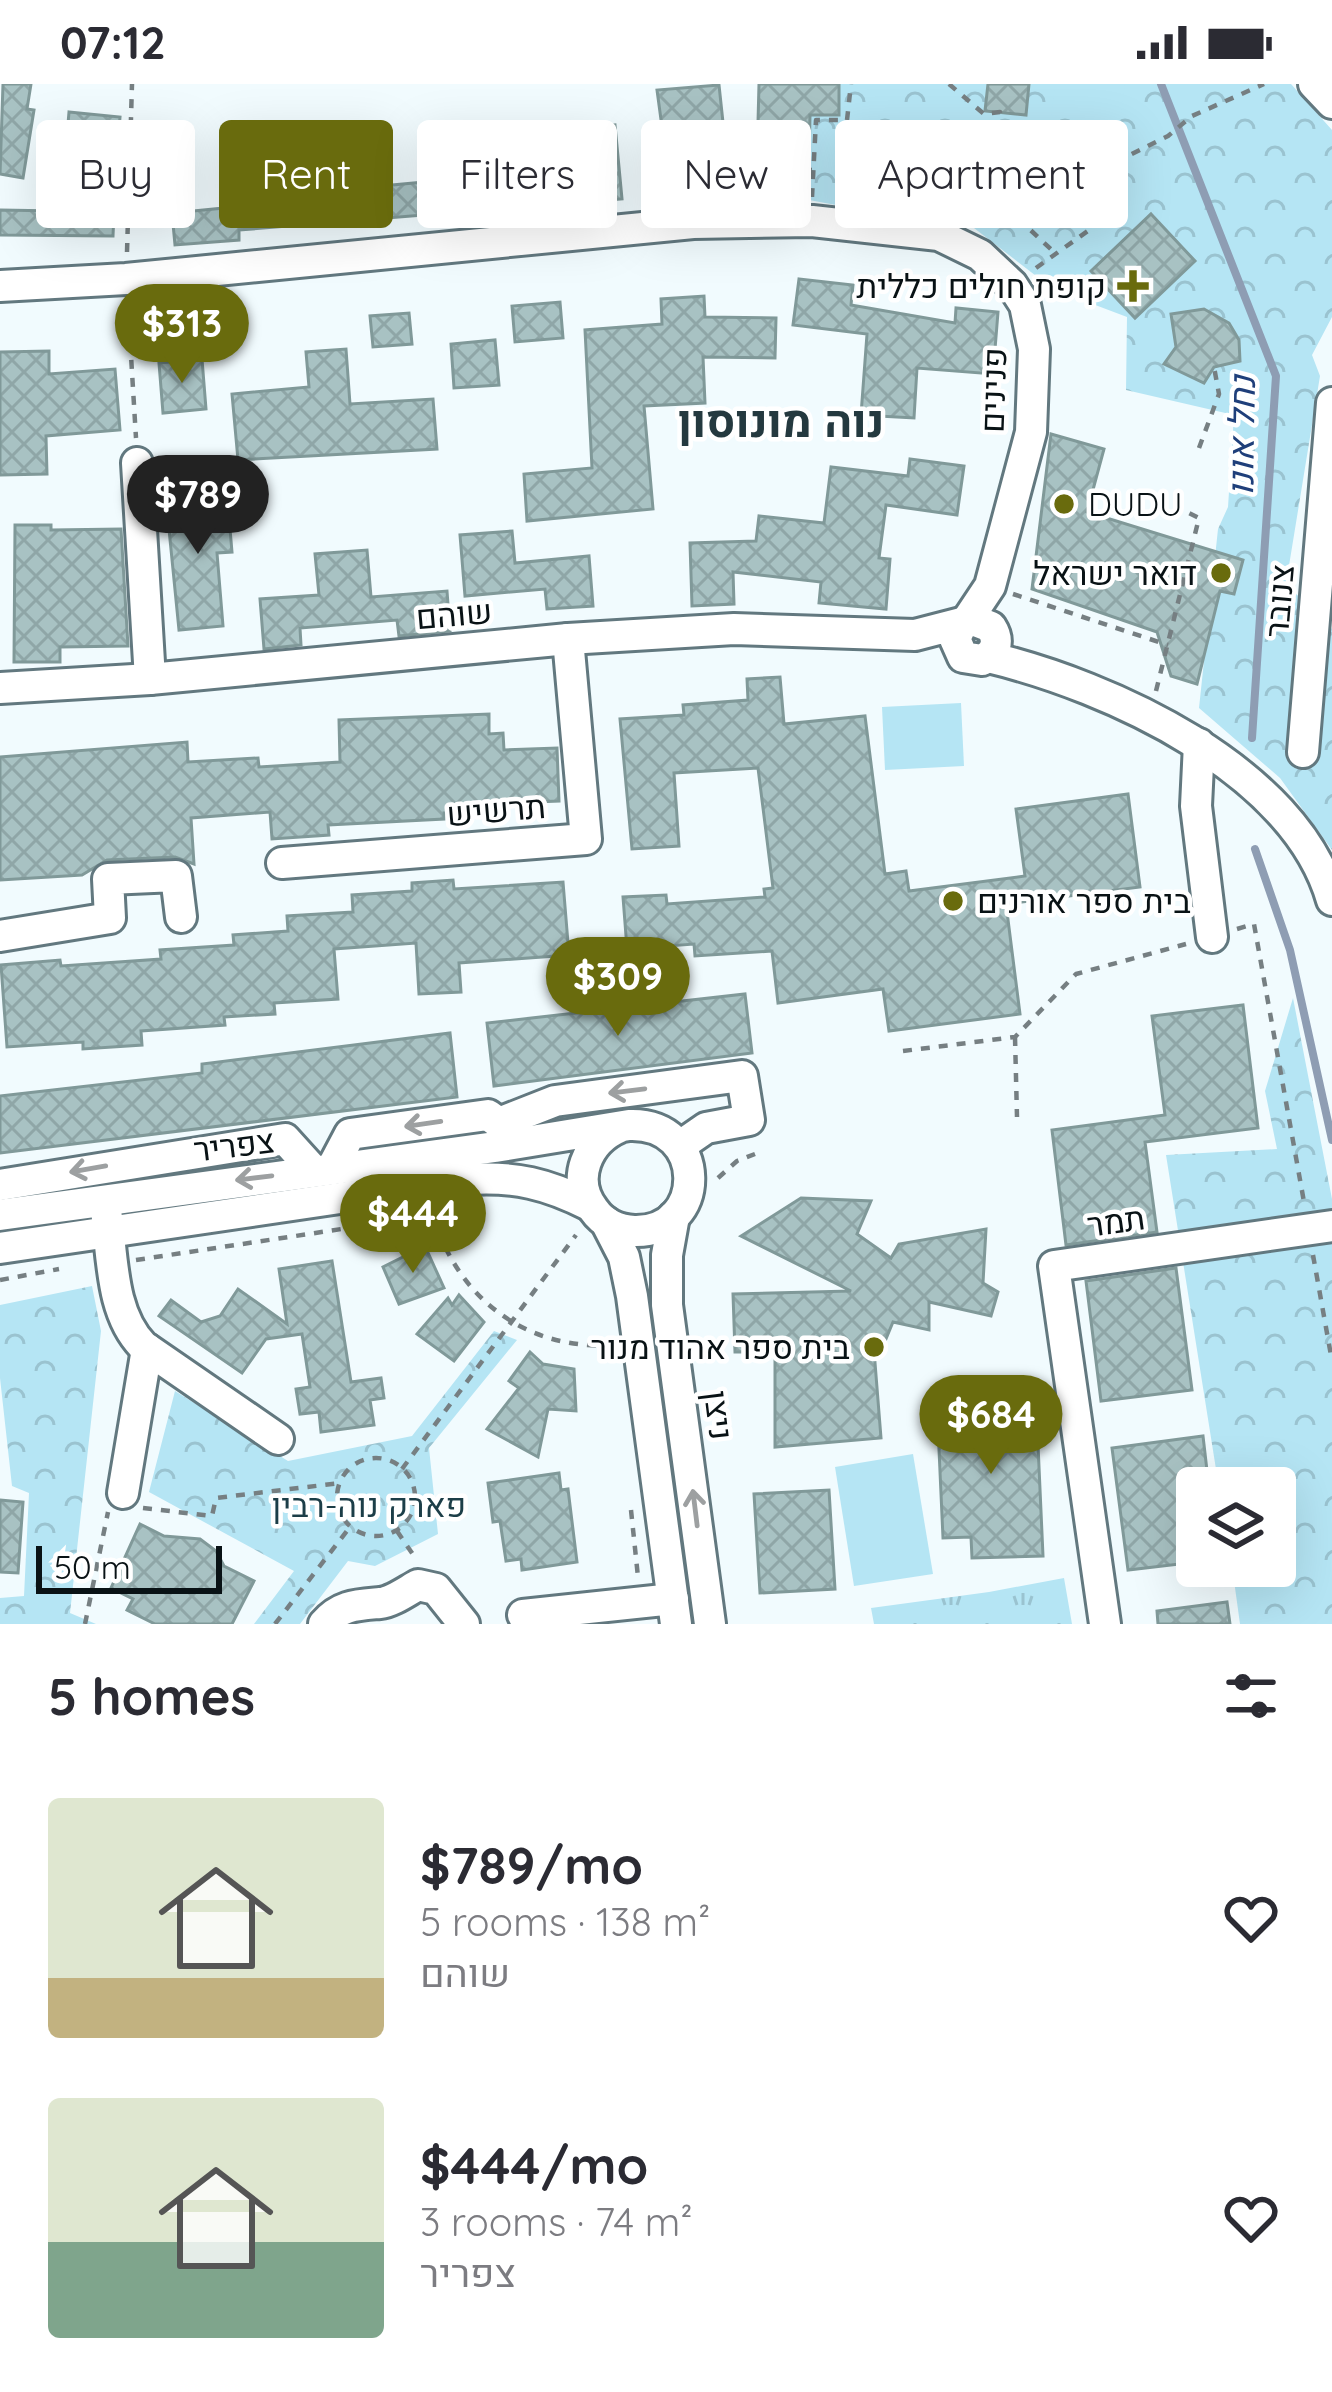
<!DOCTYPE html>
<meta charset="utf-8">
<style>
body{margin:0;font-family:Quicksand,Heebo,sans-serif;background:#f7f7f7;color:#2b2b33;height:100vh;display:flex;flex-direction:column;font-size:45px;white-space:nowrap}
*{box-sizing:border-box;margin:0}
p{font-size:39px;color:#7c7c81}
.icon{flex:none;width:66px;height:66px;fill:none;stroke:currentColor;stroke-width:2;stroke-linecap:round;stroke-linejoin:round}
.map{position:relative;height:1540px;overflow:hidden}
.side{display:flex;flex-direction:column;background:#fff;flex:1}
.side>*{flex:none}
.banner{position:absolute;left:36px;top:36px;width:1260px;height:108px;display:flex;gap:24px}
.controls{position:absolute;left:1176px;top:1383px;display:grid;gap:24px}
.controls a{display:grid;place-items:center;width:120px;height:120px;border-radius:12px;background:#fff;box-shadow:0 12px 48px #0002;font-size:60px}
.scale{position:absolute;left:36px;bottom:30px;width:186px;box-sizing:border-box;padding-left:12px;border:6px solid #091215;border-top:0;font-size:33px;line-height:42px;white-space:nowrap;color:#091215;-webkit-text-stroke:9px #fff;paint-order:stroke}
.price{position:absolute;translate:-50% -102px;padding:0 27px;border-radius:42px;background:#696b0d;color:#fff;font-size:39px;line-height:78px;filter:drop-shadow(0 3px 6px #0008)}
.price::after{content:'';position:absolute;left:50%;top:72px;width:36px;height:27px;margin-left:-18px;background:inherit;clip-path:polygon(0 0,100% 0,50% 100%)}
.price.active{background:#222;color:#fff}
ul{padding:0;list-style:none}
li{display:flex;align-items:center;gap:36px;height:300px;padding:0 48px}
li span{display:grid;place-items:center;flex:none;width:336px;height:240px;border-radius:12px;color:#555}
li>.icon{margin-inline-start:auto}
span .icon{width:144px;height:144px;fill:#fffc;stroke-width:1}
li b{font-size:51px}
h2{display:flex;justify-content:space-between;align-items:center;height:144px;padding:0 48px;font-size:51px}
.tag{padding:0 42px;border-radius:12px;background:#fff;box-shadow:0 12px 48px #0002;font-size:42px;line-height:108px}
.tag.active{background:#696b0d;color:#fff}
.status{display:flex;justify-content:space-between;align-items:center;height:84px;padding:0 60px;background:#fff;direction:ltr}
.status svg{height:33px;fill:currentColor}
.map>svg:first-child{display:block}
</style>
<div class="status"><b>07:12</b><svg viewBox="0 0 49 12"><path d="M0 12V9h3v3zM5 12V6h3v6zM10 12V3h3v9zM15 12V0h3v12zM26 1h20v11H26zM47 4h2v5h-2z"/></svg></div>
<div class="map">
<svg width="1332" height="1540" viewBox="0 0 1332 1540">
<defs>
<pattern id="grass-tufts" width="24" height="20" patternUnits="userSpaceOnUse" patternTransform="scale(3)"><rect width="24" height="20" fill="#b5e5f4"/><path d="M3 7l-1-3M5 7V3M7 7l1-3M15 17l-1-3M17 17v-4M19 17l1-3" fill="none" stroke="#9ac3d0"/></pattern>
<pattern id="park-crowns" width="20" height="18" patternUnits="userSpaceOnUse" patternTransform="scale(3)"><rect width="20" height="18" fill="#b5e5f4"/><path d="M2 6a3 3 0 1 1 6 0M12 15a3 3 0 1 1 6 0" fill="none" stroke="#9ac3d0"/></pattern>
<pattern id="building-cross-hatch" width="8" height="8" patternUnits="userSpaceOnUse" patternTransform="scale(3)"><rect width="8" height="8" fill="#a8c2c3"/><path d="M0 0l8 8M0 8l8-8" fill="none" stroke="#8fa6a7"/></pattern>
</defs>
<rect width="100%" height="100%" fill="#f1fbfe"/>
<polygon fill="url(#grass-tufts)" points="1064,1494 1072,1540 874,1540 871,1524 989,1508"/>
<g fill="url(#park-crowns)">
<polygon points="839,0 1291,0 1332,46 1332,233 1312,271 1320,292 1286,500 1332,545 1332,766 1280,694 1199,624 1218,445 1228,423 1234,331 1126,306 1127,233 1053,205 974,144 911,124 836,121 734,102 730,79 757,77 810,31 838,31"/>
<polygon points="1293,914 1332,1115 1332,1540 1240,1540 1232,1482 1275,1482 1275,1404 1219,1404 1166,1071 1277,1065 1265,1007"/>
<polygon points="92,1202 101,1247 70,1529 96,1540 0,1540 0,1514 24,1512 29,1409 12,1402 0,1294 0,1221"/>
<polygon points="494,1247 517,1256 429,1364 438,1450 375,1482 348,1477 300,1540 254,1540 294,1487 149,1408 175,1307 288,1377 412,1352"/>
</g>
<g fill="#b5e5f4">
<polygon points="1055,0 1125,0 1120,40 1051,32"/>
<polygon points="961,619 964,682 885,686 882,623"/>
<polygon points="913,1370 933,1490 854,1502 835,1383"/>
</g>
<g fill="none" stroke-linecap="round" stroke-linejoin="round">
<g stroke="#8e9db3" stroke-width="8">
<polyline points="1161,0 1276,292 1252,654"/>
<polyline points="1255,765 1290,866 1332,1056"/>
</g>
</g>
<g fill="url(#building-cross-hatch)" stroke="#809999" stroke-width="3">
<polygon points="3,0 31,0 27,25 34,26 23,94 0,90"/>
<polygon points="759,0 839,0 839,31 810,31 809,78 757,77"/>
<polygon points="988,0 1029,0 1026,31 985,27"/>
<polygon points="719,1 724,48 707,50 713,113 672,117 657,6"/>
<polygon points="69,28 120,33 114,108 63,100"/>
<polygon points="615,41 622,115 239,146 239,156 175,161 172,129 265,120 262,85 336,79 338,106 541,87 538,48"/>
<polygon points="0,126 114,128 113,152 0,151"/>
<polygon points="1151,130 1195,177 1135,234 1091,187"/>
<polygon points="799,195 853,201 851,221 955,239 956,224 998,228 993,290 917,284 914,334 861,331 867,250 793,241"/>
<polygon points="704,212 705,233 776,234 775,274 703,273 705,319 644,322 653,425 527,437 524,390 592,384 585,246 662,240 661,215"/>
<polygon points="560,218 563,254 515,258 512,222"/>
<polygon points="1204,225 1229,239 1239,256 1240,277 1214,283 1204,299 1164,280 1176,263 1171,230"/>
<polygon points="409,229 412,260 373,263 370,232"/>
<polygon points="495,256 499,301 454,304 451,260"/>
<polygon points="346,265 350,320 433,315 437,365 238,376 232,310 309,303 306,268"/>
<polygon points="49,267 49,290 115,285 120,346 46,352 47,390 0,391 0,268"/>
<polygon points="202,275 206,325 163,329 159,279"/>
<polygon points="1051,350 1104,365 1087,428 1243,476 1234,510 1220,507 1197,600 1171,592 1157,548 1032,505"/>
<polygon points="910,375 964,382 957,431 886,421 879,474 890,475 886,525 819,519 821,498 733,488 734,520 692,522 690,459 756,457 759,432 824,439 831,383 908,392"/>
<polygon points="227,410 232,468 217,469 223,542 179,546 166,415"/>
<polygon points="15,441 51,441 51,446 121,445 128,562 60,563 60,578 14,578"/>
<polygon points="512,447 515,479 589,472 593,522 547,525 545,505 465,512 460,451"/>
<polygon points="367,466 371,513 447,507 450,547 399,552 397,536 300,544 301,561 264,565 260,515 319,511 315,470"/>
<polygon points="780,593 784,640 865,632 885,790 906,787 909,807 1025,792 1016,725 1128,710 1140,803 1006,820 1020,930 889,947 883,905 778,919 772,867 695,872 694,860 627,865 623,813 666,811 667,820 765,813 764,805 773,804 758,684 674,689 679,762 632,765 620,635 684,631 683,621 748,616 747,595"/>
<polygon points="489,630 489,650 503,649 504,666 557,664 559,717 506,719 507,726 444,729 444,735 328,741 329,751 272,755 270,728 191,734 194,780 175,773 107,776 82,791 0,796 0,673 187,658 188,678 258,674 259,683 340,678 339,636"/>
<polygon points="453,796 454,805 563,798 569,871 459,879 461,908 419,910 416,859 334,865 338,915 274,919 275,930 224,933 225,941 141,947 142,961 83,965 83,958 7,963 1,881 60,876 61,882 161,875 160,866 234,861 233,851 288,847 287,832 353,828 352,811 412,807 412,799"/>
<polygon points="745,910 752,969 494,1002 487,939"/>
<polygon points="1243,921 1258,1044 1145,1058 1157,1148 1066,1161 1052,1046 1165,1031 1152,932"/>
<polygon points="450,949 457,1013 0,1069 0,1012 202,989 202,980"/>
<polygon points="801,1114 871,1117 857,1150 891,1174 899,1160 986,1145 983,1199 998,1208 991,1232 929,1218 929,1246 893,1238 883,1262 874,1266 881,1354 775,1363 775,1268 735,1268 733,1210 851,1207 741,1152"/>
<polygon points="425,1162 444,1204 399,1220 383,1183"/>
<polygon points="332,1177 351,1298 381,1294 384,1314 370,1316 374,1341 321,1348 319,1328 300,1330 296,1305 310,1303 302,1250 266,1255 242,1289 159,1232 171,1216 201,1238 220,1232 238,1205 287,1240 279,1185"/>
<polygon points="1176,1184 1192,1306 1101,1317 1086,1197"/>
<polygon points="459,1211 484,1238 454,1277 417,1250 448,1214 452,1221"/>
<polygon points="530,1268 543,1280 574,1285 576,1327 548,1325 538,1373 487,1345 519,1304 509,1297"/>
<polygon points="1036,1316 1043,1472 972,1474 971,1453 943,1454 937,1321"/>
<polygon points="1203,1352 1209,1404 1197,1404 1197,1478 1128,1486 1112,1364"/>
<polygon points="559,1389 561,1406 568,1405 577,1478 522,1486 521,1475 506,1477 500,1437 493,1438 488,1399"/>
<polygon points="829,1406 835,1505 760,1509 754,1410"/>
<polygon points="0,1416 23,1418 18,1489 0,1488"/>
<polygon points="140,1440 164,1452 200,1455 216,1467 224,1482 254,1497 232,1540 155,1540 127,1526 133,1515 111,1504"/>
<polygon points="1227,1518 1230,1540 1158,1540 1157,1527"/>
</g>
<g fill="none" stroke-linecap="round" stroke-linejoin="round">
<g stroke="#62787f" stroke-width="36">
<g id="minor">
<polyline points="1314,0 1332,19"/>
<polyline points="0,202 126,195 693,139 812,137 939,151 980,171 1012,201 1025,221 1034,265 1031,348 990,502 966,538"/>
<polyline points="137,379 150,595"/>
<path d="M 988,573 C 1110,602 1295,686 1332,816"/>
<path d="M 0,604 L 150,595 L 568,555 L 734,545 L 915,551 L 973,536 L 991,543 C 1000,557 996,569 982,576 L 963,573 L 955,555 L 961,542"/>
<polyline points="1199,660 1196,722 1212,853"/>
<polyline points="1303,668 1332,319"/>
<polyline points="282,779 586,755 568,555"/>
<polyline points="0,852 110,834 108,795 176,792 181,833"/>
<polyline points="499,1039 555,1017 742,992 749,1036 706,1044 680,1062"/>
<polyline points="332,1084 350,1050 488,1031 511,1048"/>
<polyline points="0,1101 285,1055 314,1087"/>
<path d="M 106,1127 C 113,1172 110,1228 143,1262 L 278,1355"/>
<path d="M 0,1131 L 495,1063 L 629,1041 C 709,1038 708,1149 634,1147 C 618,1146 603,1139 594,1126 C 570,1096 587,1057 620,1043"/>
<polyline points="674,1132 667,1171 667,1221 710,1540"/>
<polyline points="606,1138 624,1173 632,1212 676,1540"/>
<path d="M 0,1164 L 469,1095 C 514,1092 548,1100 589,1121"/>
<polyline points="123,1409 147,1265"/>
<polyline points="523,1531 673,1515"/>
<path d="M 324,1540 C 340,1521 357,1521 380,1519 C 392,1518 407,1507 418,1501 L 436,1505 L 464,1540"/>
<polyline points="1105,1540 1054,1182 1332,1142"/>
</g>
</g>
<g stroke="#767f82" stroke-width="4.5" stroke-dasharray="9 9" stroke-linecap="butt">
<polyline points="949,0 984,30 1000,28 992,110 1056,170"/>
<polyline points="996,70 1060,66 1115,78"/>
<polyline points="749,82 813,86"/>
<polyline points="812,113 816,36 847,36 851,0"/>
<polyline points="127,168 132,0"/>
<polyline points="1036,184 1110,131 1116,78 1168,52 1192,32 1264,0"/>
<polyline points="128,222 136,354"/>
<polyline points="1199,364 1219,310 1214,283"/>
<polyline points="1013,510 1168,561"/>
<polyline points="1156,607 1199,434 1181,425"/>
<polyline points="1237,845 1254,840 1304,1118"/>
<polyline points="1015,953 1017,1033"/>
<polyline points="903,967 1015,953 1076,890 1186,860"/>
<polyline points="718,1094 737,1077 755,1070"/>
<path d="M 433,1130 C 455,1211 524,1266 610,1261"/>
<polyline points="1313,1171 1332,1277"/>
<polyline points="136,1176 481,1124"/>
<polyline points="0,1196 59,1185"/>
<circle cx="376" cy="1413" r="39"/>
<polyline points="402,1385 576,1151"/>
<polyline points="143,1424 212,1432 216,1414 340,1399"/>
<polyline points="631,1426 638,1493"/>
<polyline points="397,1447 416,1475"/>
<polyline points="85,1540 108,1428"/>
<polyline points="275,1540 350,1443"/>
</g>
<use href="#minor" stroke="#fff" stroke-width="30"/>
</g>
<defs><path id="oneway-shaft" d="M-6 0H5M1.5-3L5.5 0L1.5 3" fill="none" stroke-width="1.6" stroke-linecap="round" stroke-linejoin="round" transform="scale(3)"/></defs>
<g stroke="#9da0a1">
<use href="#oneway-shaft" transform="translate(627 1007) rotate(173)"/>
<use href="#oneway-shaft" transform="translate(423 1040) rotate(172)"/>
<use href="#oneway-shaft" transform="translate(88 1085) rotate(170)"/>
<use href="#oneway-shaft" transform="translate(254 1094) rotate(173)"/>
<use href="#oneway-shaft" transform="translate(695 1424) rotate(-97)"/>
</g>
<g fill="#696b0d" stroke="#fff" stroke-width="4.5">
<path d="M1127 184h12v12h12v12h-12v12h-12v-12h-12v-12h12z"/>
<circle cx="1064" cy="420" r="12"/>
<circle cx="1221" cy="489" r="12"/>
<circle cx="953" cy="817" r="12"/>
<circle cx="874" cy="1263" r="12"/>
</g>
<g text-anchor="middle" stroke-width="9" stroke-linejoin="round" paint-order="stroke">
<g font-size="33" fill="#091215" stroke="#fff" text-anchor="end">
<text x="1106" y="214">קופת חולים כללית</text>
<text x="1088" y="432" text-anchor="start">DUDU</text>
<text x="1197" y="501">דואר ישראל</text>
<text x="977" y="829" text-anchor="start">בית ספר אורנים</text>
<text x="850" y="1275">בית ספר אהוד מנור</text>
</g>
<g font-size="33" fill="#091215" stroke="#fff">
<text transform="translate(993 306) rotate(-88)" y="12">פנינים</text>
<text transform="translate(1279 517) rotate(-85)" y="12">צנובר</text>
<text transform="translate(454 530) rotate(-5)" y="12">שוהם</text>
<text transform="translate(496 726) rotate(-5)" y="12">תרשיש</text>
<text transform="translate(234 1061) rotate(-7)" y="12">צפריר</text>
<text transform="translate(1116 1137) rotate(-8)" y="12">תמר</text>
<text transform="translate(719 1331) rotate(83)" y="12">ניצן</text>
</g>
<g font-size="33" fill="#1c3e48" stroke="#fff">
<text x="369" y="1433">פארק נוה-רבין</text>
</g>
<g font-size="36" font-style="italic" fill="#1f3f7a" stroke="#fff">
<text transform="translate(1241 352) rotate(-89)" y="13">נחל אונו</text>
</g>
<g font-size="45" font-weight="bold" fill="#24393f" stroke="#fff">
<text x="781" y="353">נוה מונוסון</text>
</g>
</g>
</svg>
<div class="controls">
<a><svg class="icon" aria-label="layers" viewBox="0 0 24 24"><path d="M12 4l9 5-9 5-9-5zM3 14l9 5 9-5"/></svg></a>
</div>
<div class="scale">50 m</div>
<b class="price" style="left:182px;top:302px">$313</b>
<b class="price active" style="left:198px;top:473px">$789</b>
<b class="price" style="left:618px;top:955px">$309</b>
<b class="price" style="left:413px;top:1192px">$444</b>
<b class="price" style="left:991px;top:1393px">$684</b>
<div class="banner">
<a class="tag">Buy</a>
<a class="tag active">Rent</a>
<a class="tag">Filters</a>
<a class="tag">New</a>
<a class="tag">Apartment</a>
</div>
</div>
<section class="side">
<h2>5 homes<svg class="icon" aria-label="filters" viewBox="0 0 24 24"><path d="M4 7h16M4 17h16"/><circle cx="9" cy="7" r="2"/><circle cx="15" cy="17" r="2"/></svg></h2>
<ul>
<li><span style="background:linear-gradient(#dfe7d0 75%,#c2b280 0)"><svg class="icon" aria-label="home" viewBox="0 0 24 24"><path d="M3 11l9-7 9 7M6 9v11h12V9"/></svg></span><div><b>$789/mo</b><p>5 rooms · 138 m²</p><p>שוהם</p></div><svg class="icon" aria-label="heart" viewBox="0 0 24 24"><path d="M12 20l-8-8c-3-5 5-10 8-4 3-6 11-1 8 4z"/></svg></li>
<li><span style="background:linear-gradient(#dfe7d0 60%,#7fa58c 0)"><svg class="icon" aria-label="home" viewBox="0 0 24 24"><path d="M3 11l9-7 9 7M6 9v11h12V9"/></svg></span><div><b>$444/mo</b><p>3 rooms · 74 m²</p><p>צפריר</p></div><svg class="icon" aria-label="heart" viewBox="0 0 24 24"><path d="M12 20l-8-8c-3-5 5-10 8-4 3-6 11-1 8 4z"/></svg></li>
</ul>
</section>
